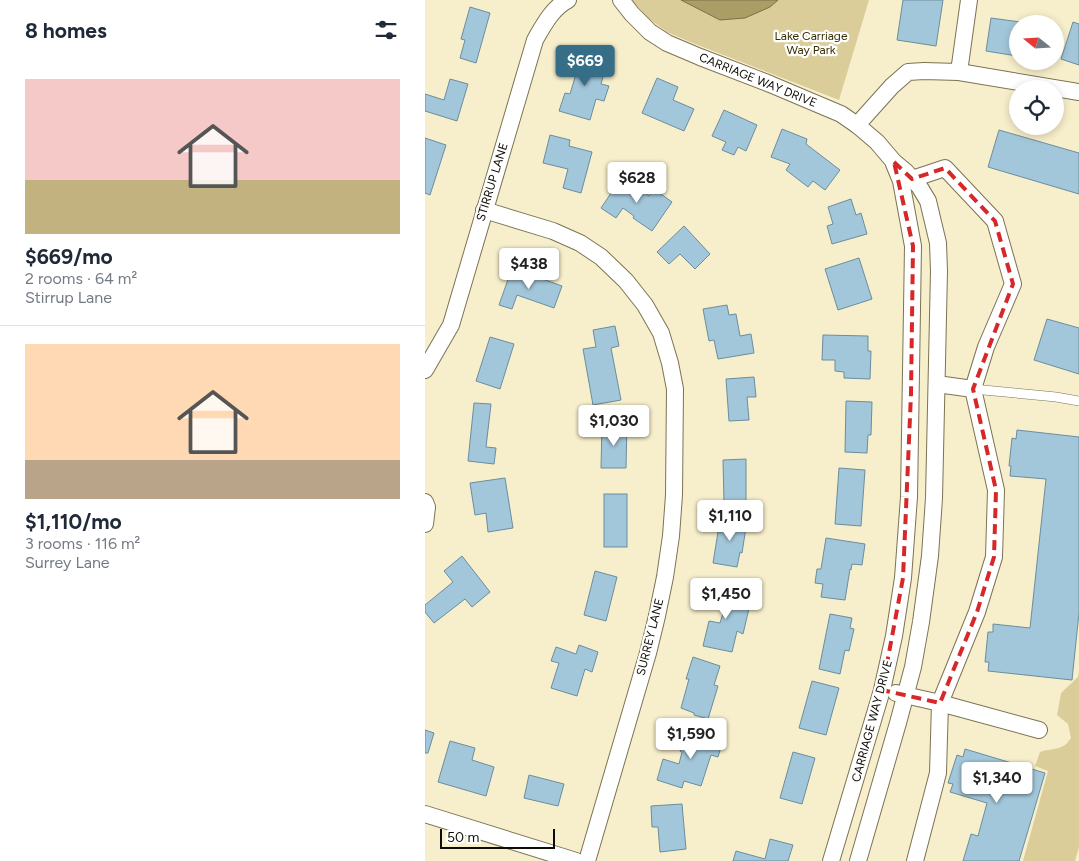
<!DOCTYPE html>
<meta charset="utf-8">
<style>
body{margin:0;font-family:Figtree,sans-serif;background:#f6f6f7;color:#1f2937;height:100vh;display:flex;flex-direction:column;font-size:19px;white-space:nowrap}
*{box-sizing:border-box;margin:0}
p{font-size:16px;color:#747a83}
.icon{flex:none;width:28px;height:28px;fill:none;stroke:currentColor;stroke-width:2;stroke-linecap:round;stroke-linejoin:round}
.map{position:relative;flex:1;overflow:hidden}
.drawer{display:flex;flex-direction:column;background:#fff;width:425px}
.drawer>*{flex:none}
.needle{width:32px;rotate:288deg}
.tools{position:absolute;left:584px;top:15px;display:grid;gap:10px}
.tools a{display:grid;place-items:center;width:55px;height:55px;border-radius:50%;background:#fff;box-shadow:0 2px 8px #0003;font-size:25px}
.scale{position:absolute;left:15px;bottom:12px;width:115px;box-sizing:border-box;padding-left:5px;border:2px solid #0e0b02;border-top:0;font-size:14px;line-height:18px;white-space:nowrap;color:#0e0b02;-webkit-text-stroke:4px #fff;paint-order:stroke}
.price{position:absolute;translate:-50% -42px;padding:0 11px;border-radius:5px;background:#fff;color:#222;font-size:16px;line-height:32px;filter:drop-shadow(0 1px 2px #0008)}
.price::after{content:'';position:absolute;left:50%;top:30px;width:15px;height:11px;margin-left:-8px;background:inherit;clip-path:polygon(0 0,100% 0,50% 100%)}
.price.selected{background:#366e88;color:#fff}
ul{padding:0;list-style:none}
li{display:grid;align-content:center;gap:10px;height:265px;padding:0 25px}
li+li{border-top:1px solid #e0e1e3}
li span{display:grid;place-items:center;height:155px;border-radius:0px;color:#555}
li>.icon{margin-inline-start:auto}
span .icon{width:90px;height:90px;fill:#fffc;stroke-width:1}
li b{font-size:21px}
h2{display:flex;justify-content:space-between;align-items:center;height:60px;padding:0 25px;font-size:21px}
main{display:flex;flex:1;min-height:0}
.map>svg:first-child{display:block}
</style>
<main>
<section class="drawer">
<h2>8 homes<svg class="icon" aria-label="filters" viewBox="0 0 24 24"><path d="M4 7h16M4 17h16"/><circle cx="9" cy="7" r="2"/><circle cx="15" cy="17" r="2"/></svg></h2>
<ul>
<li><span style="background:linear-gradient(#f6c9c9 65%,#c2b280 0)"><svg class="icon" aria-label="home" viewBox="0 0 24 24"><path d="M3 11l9-7 9 7M6 9v11h12V9"/></svg></span><div><b>$669/mo</b><p>2 rooms · 64 m²</p><p>Stirrup Lane</p></div></li>
<li><span style="background:linear-gradient(#ffd9b3 75%,#b9a48a 0)"><svg class="icon" aria-label="home" viewBox="0 0 24 24"><path d="M3 11l9-7 9 7M6 9v11h12V9"/></svg></span><div><b>$1,110/mo</b><p>3 rooms · 116 m²</p><p>Surrey Lane</p></div></li>
</ul>
</section>
<div class="map">
<svg width="654" height="861" viewBox="0 0 654 861">
<rect width="100%" height="100%" fill="#f7eecb"/>
<g fill="#dacd9a">
<polygon points="207,0 444,0 414,100 265,42 242,32 223,18"/>
<path d="M 654,671 L 654,847 L 650,861 L 598,861 L 623,771 L 610,766 L 615,752 C 623,749 633,750 640,745 C 643,743 644,740 646,738 L 643,724 L 632,715 L 636,693 L 653,677 Z"/>
</g>
<polygon fill="#ab9d66" stroke="#7c7148" points="256,0 353,0 345,7 320,18 295,20"/>
<g fill="#a3c7da" stroke="#6a8d9e">
<polygon points="478,0 518,0 511,46 472,40"/>
<polygon points="45,7 65,13 51,63 35,58 40,40 36,39"/>
<polygon points="566,18 610,24 592,24 592,56 561,51"/>
<polygon points="648,22 654,24 654,65 636,59"/>
<polygon points="151,54 182,63 176,84 184,86 179,101 171,99 165,120 134,111 140,93 145,94 151,74 145,72"/>
<polygon points="232,78 253,87 248,100 269,109 259,131 217,113"/>
<polygon points="25,79 43,84 32,121 0,111 0,94 19,100"/>
<polygon points="299,110 332,125 321,151 313,147 309,155 297,150 301,142 287,136"/>
<polygon points="357,129 382,139 381,144 415,170 400,190 388,181 383,187 361,170 365,164 346,157"/>
<polygon points="574,130 654,153 654,194 563,167"/>
<polygon points="125,135 145,140 144,146 167,152 156,193 138,188 143,169 118,163"/>
<polygon points="0,138 21,145 5,195 0,193"/>
<polygon points="197,177 224,196 229,189 247,202 227,231 208,218 209,216 198,208 191,218 176,208"/>
<polygon points="426,199 431,215 436,213 442,234 407,244 402,226 408,224 403,207"/>
<polygon points="259,226 285,254 270,269 255,254 244,264 232,252"/>
<polygon points="434,258 447,299 413,310 400,269"/>
<polygon points="87,268 137,286 129,308 92,295 87,309 74,305"/>
<polygon points="302,305 304,315 311,314 315,336 326,334 329,353 293,359 289,340 284,341 278,309"/>
<polygon points="622,319 654,328 654,374 609,360"/>
<polygon points="190,326 194,346 186,348 196,400 168,405 158,349 171,347 168,330"/>
<polygon points="398,335 443,336 443,351 446,351 445,379 419,378 419,372 410,371 410,360 397,360"/>
<polygon points="65,337 89,344 75,389 51,381"/>
<polygon points="329,377 331,397 322,397 324,420 304,421 301,379"/>
<polygon points="421,401 447,402 446,435 443,435 442,453 420,452"/>
<polygon points="49,403 66,404 61,447 71,448 69,464 43,461"/>
<polygon points="177,425 202,425 201,468 176,468"/>
<polygon points="592,430 654,437 654,613 647,680 563,671 564,662 560,662 563,632 568,632 568,624 605,628 621,479 585,476 586,466 584,466 587,438 591,439"/>
<polygon points="321,459 321,503 299,503 298,460"/>
<polygon points="414,468 440,470 436,526 410,524"/>
<polygon points="80,478 88,528 63,532 61,513 50,515 45,483"/>
<rect x="179" y="494" width="23" height="53"/>
<polygon points="299,517 322,521 317,553 315,552 312,567 288,563 293,532 297,532"/>
<polygon points="401,538 440,544 437,565 427,564 426,570 425,569 420,600 396,597 398,584 390,583 392,569 396,569"/>
<polygon points="37,556 65,592 47,607 40,599 9,623 0,612 0,605 28,582 19,571"/>
<polygon points="170,571 192,577 181,621 159,615"/>
<polygon points="283,590 326,600 318,634 312,631 307,652 278,646 284,621 295,623 299,610 279,606"/>
<polygon points="405,614 427,618 425,628 429,629 424,651 420,650 415,674 394,669"/>
<polygon points="154,645 173,652 167,672 160,669 152,696 126,688 134,663 126,661 131,647 151,654"/>
<polygon points="268,657 295,666 289,685 293,686 283,719 269,715 269,713 256,708 264,679 261,679"/>
<polygon points="387,681 414,688 401,735 374,728"/>
<polygon points="261,729 298,740 293,757 286,755 276,786 259,781 257,788 232,780 238,759 254,764 257,752 255,751"/>
<polygon points="0,730 9,733 3,753 0,753"/>
<polygon points="25,741 50,748 47,760 69,767 61,796 13,782"/>
<polygon points="540,749 620,773 594,861 538,861 546,834 553,836 562,803 525,792 528,784 523,783 532,755 538,757"/>
<polygon points="368,752 390,758 377,804 355,798"/>
<polygon points="104,775 139,784 133,806 99,798"/>
<polygon points="257,804 261,849 235,852 233,827 227,827 226,806"/>
<polygon points="345,839 368,845 363,861 308,861 311,851 340,859"/>
</g>
<g fill="none" stroke-linecap="round" stroke-linejoin="round">
<g stroke="#7b7353" stroke-width="10">
<polyline id="service" points="548,389 631,397 654,401"/>
</g>
<g stroke="#7b7353" stroke-width="18">
<g id="minor">
<polyline points="196,0 207,14 225,32 242,43 275,57 345,84 416,114 432,125 452,142 469,162 481,172 494,186 503,201 513,243 514,271 509,498 505,556 496,622 488,667 473,723 433,861"/>
<polyline points="534,72 654,92"/>
<polyline points="432,125 467,86 483,72 499,71 534,72 544,0"/>
<polyline points="487,179 520,168 570,221 588,284 561,347 548,389"/>
<polyline points="59,210 128,231 155,243 176,257 201,281 220,305 236,333 245,363 250,389 249,495 246,536 240,577 232,616 223,653 162,861"/>
<path d="M 0,370 L 26,325 L 110,40 C 118,26 128,7 143,0"/>
<polyline points="512,384 548,389 571,490 569,557 552,612 515,703 614,730"/>
<polyline points="0,502 2,507 0,524"/>
<polyline points="471,693 515,703 513,773 490,861"/>
<polyline points="0,814 151,861"/>
<polyline points="406,861 457,690 469,636 478,578 484,497 488,246 476,181 469,164"/>
</g>
</g>
<use href="#service" stroke="#fff" stroke-width="9"/>
<use href="#minor" stroke="#fff" stroke-width="16"/>
</g>
<path fill="none" stroke="#d62828" stroke-width="4" stroke-dasharray="10 6" stroke-linejoin="round" d="M 469,162 L 487,179 L 520,168 L 570,221 L 588,284 L 548,389 L 571,490 L 569,557 L 552,612 L 515,703 L 457,690 L 478,578 L 486,394 L 488,246 Z"/>
<g text-anchor="middle" stroke-width="4.5" stroke-linejoin="round" paint-order="stroke">
<g font-size="12" fill="#382e00" stroke="#fff">
<text x="386" y="40">Lake Carriage<tspan x="386" dy="14">Way Park</tspan></text>
</g>
<g font-size="12" fill="#0e0b02" stroke="#fff">
<text transform="translate(333 80) rotate(22)" y="4">CARRIAGE WAY DRIVE</text>
<text transform="translate(67 182) rotate(-73)" y="4">STIRRUP LANE</text>
<text transform="translate(225 637) rotate(-76)" y="4">SURREY LANE</text>
<text transform="translate(447 721) rotate(-75)" y="4">CARRIAGE WAY DRIVE</text>
</g>
</g>
</svg>
<div class="tools">
<a><svg class="needle" viewBox="-14 -14 28 28"><path d="M0-13l5 13h-10z" fill="#e53935"/><path d="M0 13l5-13h-10z" fill="#747a83"/></svg></a>
<a><svg class="icon" aria-label="locate" viewBox="0 0 24 24"><circle cx="12" cy="12" r="6"/><path d="M12 2v4M12 18v4M2 12h4M18 12h4"/></svg></a>
</div>
<div class="scale">50 m</div>
<b class="price selected" style="left:160px;top:87px">$669</b>
<b class="price" style="left:212px;top:204px">$628</b>
<b class="price" style="left:104px;top:290px">$438</b>
<b class="price" style="left:189px;top:447px">$1,030</b>
<b class="price" style="left:305px;top:542px">$1,110</b>
<b class="price" style="left:301px;top:620px">$1,450</b>
<b class="price" style="left:266px;top:760px">$1,590</b>
<b class="price" style="left:572px;top:804px">$1,340</b>
</div>
</main>
